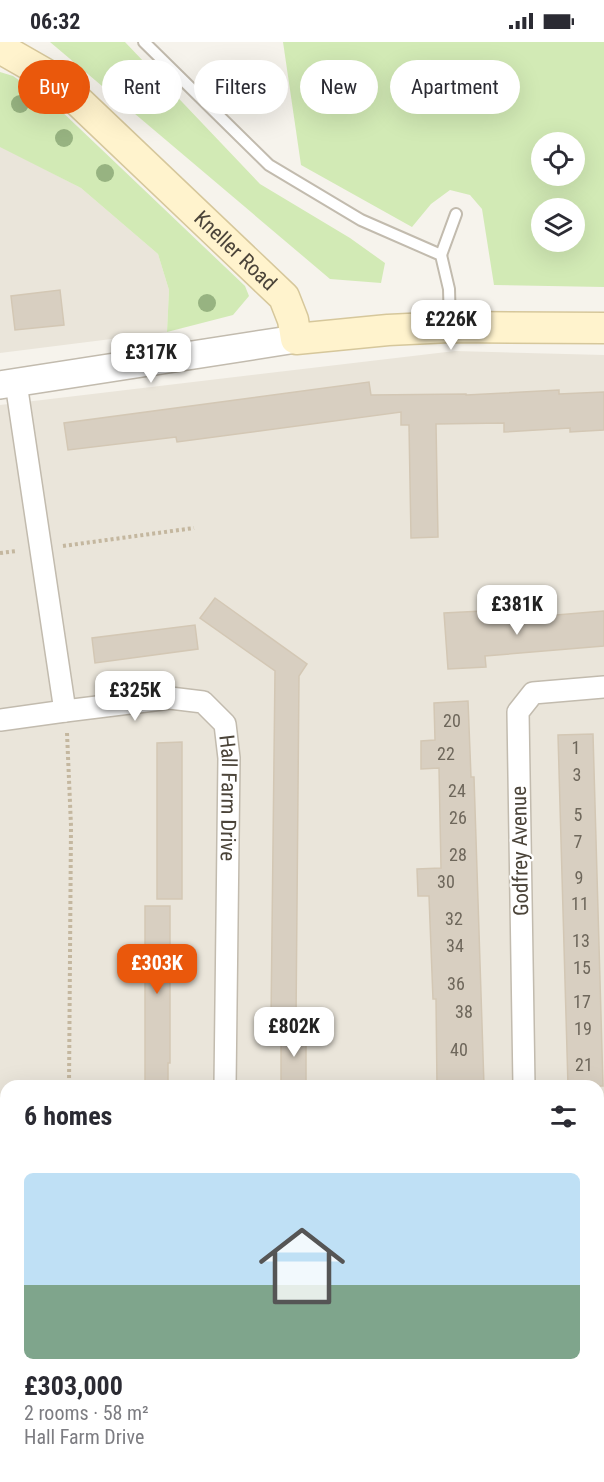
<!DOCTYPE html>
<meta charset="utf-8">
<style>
body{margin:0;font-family:"Roboto Condensed",sans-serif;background:#f7f7f7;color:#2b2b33;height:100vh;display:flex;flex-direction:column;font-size:22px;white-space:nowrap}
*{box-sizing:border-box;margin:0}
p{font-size:20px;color:#7c7c81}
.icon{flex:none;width:33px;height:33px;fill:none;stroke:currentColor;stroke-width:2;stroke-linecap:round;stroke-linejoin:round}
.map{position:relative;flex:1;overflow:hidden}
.details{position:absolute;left:0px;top:1038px;width:604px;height:402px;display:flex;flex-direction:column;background:#fff;border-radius:18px 18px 0 0;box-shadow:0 6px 24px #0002}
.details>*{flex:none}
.hud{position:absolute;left:18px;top:18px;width:568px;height:54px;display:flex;gap:12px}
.controls{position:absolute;left:531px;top:90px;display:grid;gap:12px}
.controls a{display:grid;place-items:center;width:54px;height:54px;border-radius:50%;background:#fff;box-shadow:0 6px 24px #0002;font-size:30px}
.price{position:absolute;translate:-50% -51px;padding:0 14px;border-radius:12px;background:#fff;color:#222;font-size:20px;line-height:39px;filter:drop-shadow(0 2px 3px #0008)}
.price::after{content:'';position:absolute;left:50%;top:36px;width:18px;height:14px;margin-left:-9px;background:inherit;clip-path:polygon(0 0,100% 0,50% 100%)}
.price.selected{background:#ea580c;color:#fff}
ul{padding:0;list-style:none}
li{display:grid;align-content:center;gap:12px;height:318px;padding:0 24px}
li+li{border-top:2px solid #e1e1e2}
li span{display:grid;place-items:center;height:186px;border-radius:9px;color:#555}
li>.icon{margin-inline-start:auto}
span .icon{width:108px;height:108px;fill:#fffc;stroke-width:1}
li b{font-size:26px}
h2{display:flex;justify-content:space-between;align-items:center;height:72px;padding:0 24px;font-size:26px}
.tag{padding:0 21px;border-radius:27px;background:#fff;box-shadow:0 6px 24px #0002;font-size:21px;line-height:54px}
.tag.selected{background:#ea580c;color:#fff}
.status{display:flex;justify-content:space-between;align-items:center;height:42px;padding:0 30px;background:#fff;direction:ltr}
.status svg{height:16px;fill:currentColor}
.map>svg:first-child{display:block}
</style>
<div class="status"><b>06:32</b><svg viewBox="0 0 49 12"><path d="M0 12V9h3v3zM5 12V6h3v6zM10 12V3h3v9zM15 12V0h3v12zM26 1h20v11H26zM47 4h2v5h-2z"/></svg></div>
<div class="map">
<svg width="604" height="1440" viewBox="0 0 604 1440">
<rect width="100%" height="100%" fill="#f6f3ec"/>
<g fill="#eae5da" fill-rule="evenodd">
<polygon points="0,104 81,146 158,212 169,248 167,290 0,311"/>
<path d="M 455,309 L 604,313 L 604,1440 L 0,1440 L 0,363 ZM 6,1044 L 598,1044 L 598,1434 L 6,1434 Z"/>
</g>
<g fill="#d2eab5" fill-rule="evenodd">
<polygon points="50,0 125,0 260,142 350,196 385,221 381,241 330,237"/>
<path d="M 283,0 L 604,0 L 604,245 L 494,243 L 482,167 L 470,153 L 450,148 L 431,162 L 412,185 L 301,123 ZM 542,100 L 574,100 L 574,134 L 542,134 ZM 542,166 L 574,166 L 574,200 L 542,200 Z"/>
<polygon points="0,30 13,34 57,65 245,244 249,254 233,273 167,290 169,248 158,212 81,146 0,105"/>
</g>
<g fill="#d8cfc1" stroke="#d3c7b4" stroke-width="1.5">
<polygon points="60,248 64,283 15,288 11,254"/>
<polygon points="369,340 371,353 466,352 466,353 559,348 559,352 604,350 604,388 570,390 570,386 504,390 504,381 436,382 438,495 411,496 409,383 401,383 401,370 177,400 176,395 68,408 64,381"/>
<polygon points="215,556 307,622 299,634 296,978 271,978 275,629 200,576"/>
<polygon points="482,569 483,579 604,569 604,604 485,614 486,625 448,627 444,571"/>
<polygon points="195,583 198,607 95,621 92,596"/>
<polygon points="468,659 471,735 474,735 484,1044 437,1044 436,957 433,957 429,854 418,854 417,827 441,826 439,726 421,727 421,699 435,698 434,661"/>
<polygon points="593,692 603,1044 568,1044 558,693"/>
<polygon points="182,700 182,857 157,857 157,701"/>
<polygon points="145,864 170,864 170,1021 168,1021 168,1044 145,1044"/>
<rect x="281" y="987" width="25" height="57"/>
</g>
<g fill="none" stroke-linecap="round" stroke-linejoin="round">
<g stroke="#c2bbae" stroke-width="14">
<g id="service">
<polyline points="144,0 269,123 361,178 441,213 449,247 450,284"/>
<polyline points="441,213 456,172"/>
</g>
</g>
<g stroke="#c2bbae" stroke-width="24">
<g id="minor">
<path id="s1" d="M 16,341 L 65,669 L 170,656 L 203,660 L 225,682 L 229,716 L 225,1044"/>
<polyline points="0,678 65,669"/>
<polyline points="524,1044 518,670 533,651 604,645"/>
<polyline points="565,1434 569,1440"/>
<polyline points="221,1440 221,1434"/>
</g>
</g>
<g stroke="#c2bbae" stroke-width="30">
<polyline id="tertiary" points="0,343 296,297"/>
</g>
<g stroke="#d6c79b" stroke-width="33">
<g id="secondary">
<path id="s2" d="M 0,6 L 56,38 L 284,255 L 293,278 L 296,297 L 388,288 L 450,285 L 604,286"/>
</g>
</g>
<g stroke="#c4b79f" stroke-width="4" stroke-dasharray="3 3" stroke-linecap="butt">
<polyline points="63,504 194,486"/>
<polyline points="0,511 17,509"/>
<polyline points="67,691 71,784 69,1044"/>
<polyline points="66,1440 66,1434"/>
</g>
<use href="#service" stroke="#fff" stroke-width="10"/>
<use href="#minor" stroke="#fff" stroke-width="21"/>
<use href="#tertiary" stroke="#fff" stroke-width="27"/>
<use href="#secondary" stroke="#fff3cd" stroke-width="30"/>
</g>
<g fill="#97b381">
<circle cx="20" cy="62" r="9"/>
<circle cx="64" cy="96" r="9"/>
<circle cx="105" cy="131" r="9"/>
<circle cx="207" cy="261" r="9"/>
</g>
<g text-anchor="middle" stroke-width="4.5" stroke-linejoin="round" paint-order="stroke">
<g font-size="18" fill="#6e675b">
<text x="452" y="685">20</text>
<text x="576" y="712">1</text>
<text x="446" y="718">22</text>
<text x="577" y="739">3</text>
<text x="457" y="755">24</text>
<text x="578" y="779">5</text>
<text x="458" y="782">26</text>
<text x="578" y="806">7</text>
<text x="458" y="819">28</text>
<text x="579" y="842">9</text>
<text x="446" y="846">30</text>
<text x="580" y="868">11</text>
<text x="454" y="883">32</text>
<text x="581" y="905">13</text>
<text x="455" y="910">34</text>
<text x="582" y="932">15</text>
<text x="456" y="948">36</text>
<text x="582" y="966">17</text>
<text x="464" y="976">38</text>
<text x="583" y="993">19</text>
<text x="459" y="1014">40</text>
<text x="584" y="1029">21</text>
</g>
<g font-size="21" fill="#4b4439" stroke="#fff">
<text dy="7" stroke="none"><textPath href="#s2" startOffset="312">Kneller Road</textPath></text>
<text dy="7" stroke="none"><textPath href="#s1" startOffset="576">Hall Farm Drive</textPath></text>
<text transform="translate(520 809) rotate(-91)" y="7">Godfrey Avenue</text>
</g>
</g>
</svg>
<div class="controls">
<a><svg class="icon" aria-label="locate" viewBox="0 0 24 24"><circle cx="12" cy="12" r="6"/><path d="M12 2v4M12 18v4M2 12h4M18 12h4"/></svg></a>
<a><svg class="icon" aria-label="layers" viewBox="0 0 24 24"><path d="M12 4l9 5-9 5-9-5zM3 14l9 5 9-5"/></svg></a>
</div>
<b class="price" style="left:451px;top:309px">£226K</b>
<b class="price" style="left:151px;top:342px">£317K</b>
<b class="price" style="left:517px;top:594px">£381K</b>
<b class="price" style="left:135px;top:680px">£325K</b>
<b class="price selected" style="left:157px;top:953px">£303K</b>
<b class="price" style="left:294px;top:1016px">£802K</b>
<div class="hud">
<a class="tag selected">Buy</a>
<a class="tag">Rent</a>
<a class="tag">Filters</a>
<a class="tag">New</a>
<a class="tag">Apartment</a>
</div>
<section class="details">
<h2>6 homes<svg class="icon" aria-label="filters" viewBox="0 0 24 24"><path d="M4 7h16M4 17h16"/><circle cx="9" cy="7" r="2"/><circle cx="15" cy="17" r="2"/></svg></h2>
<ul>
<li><span style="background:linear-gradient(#bfe0f5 60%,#7fa58c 0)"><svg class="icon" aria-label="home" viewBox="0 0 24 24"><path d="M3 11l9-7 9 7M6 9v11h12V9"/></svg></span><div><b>£303,000</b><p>2 rooms · 58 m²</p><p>Hall Farm Drive</p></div></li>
</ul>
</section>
</div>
